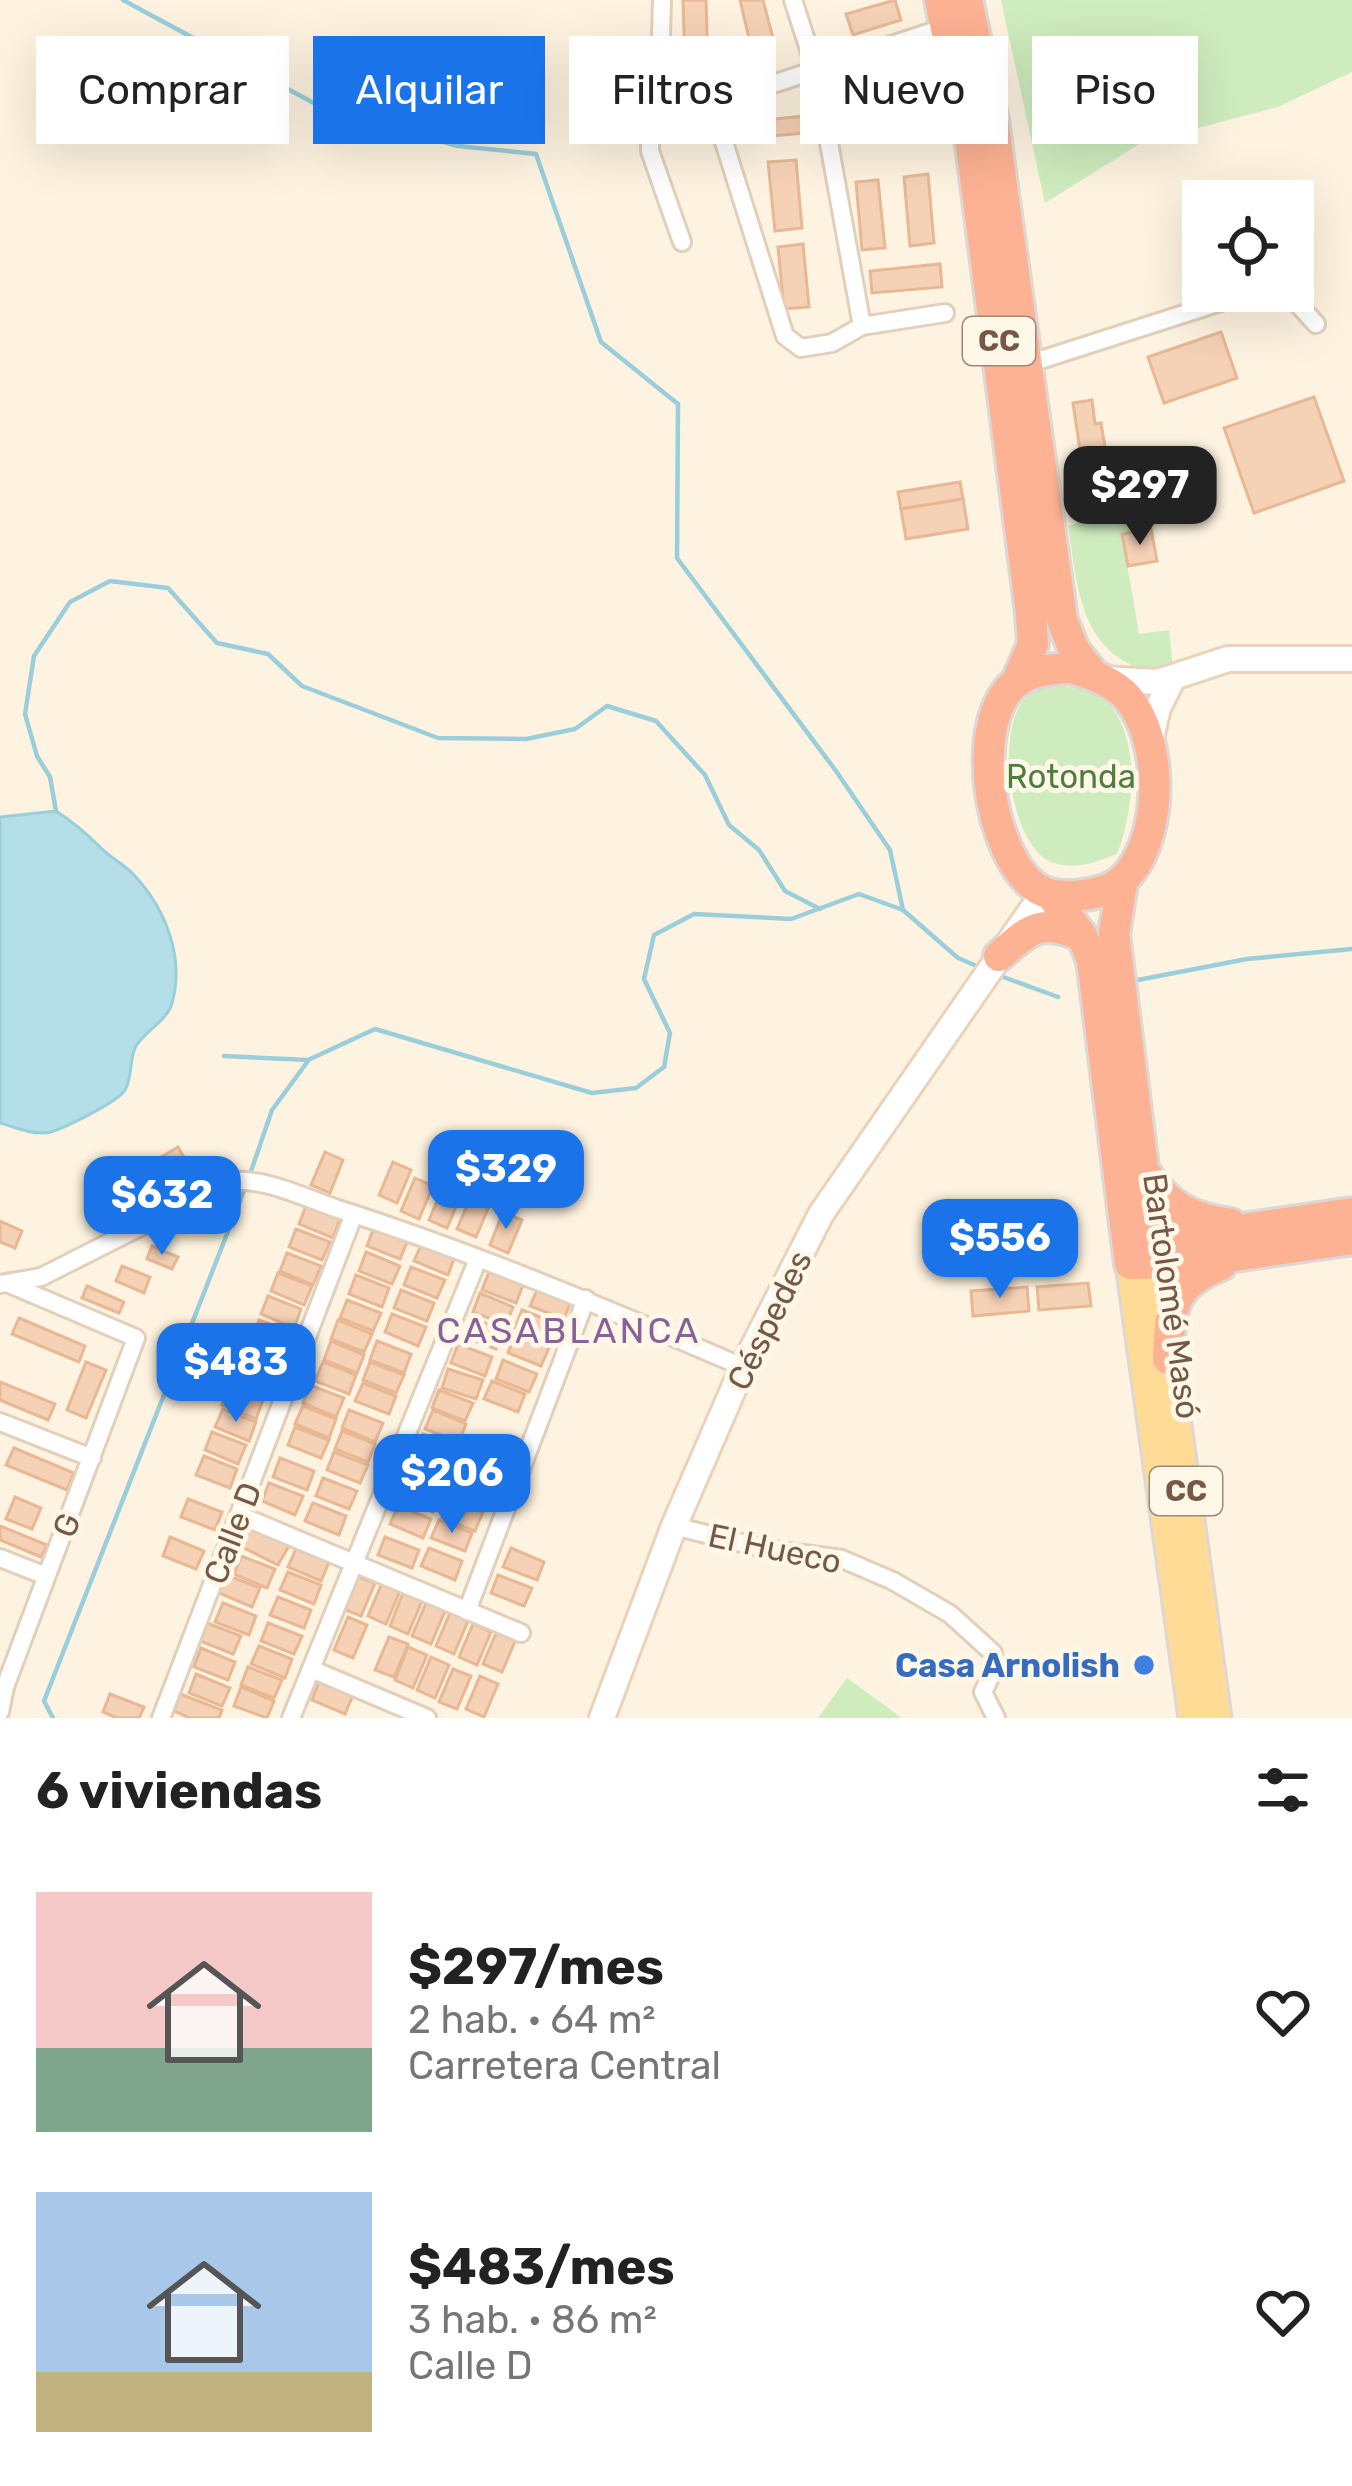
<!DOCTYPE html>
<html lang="es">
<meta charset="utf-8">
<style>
body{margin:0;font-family:Rubik,sans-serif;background:#f2f2f2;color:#222;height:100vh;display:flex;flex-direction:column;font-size:45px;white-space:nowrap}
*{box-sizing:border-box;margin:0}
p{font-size:39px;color:#767676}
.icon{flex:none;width:66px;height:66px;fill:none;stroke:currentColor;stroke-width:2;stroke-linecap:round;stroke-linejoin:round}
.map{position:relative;height:1718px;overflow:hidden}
.side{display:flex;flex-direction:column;background:#fff;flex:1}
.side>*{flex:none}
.banner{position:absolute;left:36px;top:36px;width:1281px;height:108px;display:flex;gap:24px}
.tools{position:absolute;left:1182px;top:180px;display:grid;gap:24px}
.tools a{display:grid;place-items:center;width:132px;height:132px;border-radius:0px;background:#fff;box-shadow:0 12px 48px #0002;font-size:60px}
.price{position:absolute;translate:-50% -102px;padding:0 27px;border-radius:24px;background:#1a73e8;color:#fff;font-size:39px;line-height:78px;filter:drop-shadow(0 3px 6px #0008)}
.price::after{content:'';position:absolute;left:50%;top:72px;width:36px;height:27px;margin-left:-18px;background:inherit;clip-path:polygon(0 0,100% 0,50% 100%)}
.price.active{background:#222;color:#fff}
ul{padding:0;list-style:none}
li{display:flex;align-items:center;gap:36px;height:300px;padding:0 36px}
li span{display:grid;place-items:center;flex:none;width:336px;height:240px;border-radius:0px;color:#555}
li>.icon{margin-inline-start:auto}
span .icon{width:144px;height:144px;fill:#fffc;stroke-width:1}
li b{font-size:51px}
h2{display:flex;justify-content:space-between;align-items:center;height:144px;padding:0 36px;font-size:51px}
.pill{padding:0 42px;border-radius:0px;background:#fff;box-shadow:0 12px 48px #0002;font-size:42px;line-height:108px}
.pill.active{background:#1a73e8;color:#fff}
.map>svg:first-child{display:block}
</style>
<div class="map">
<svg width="1352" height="1718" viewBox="0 0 1352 1718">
<rect width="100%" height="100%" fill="#fef3e0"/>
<g fill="#cfecbe">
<polygon points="1001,0 1352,0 1352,72 1278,107 1141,143 1045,203"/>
<path d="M 1142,499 L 1151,529 L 1122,535 L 1139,634 L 1169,630 L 1173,667 C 1156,674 1144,672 1128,663 C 1078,638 1076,575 1068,526 Z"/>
<path d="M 1052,685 C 1070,687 1092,688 1106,701 C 1142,736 1134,811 1117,854 C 1096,862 1077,870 1054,863 C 1010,850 993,727 1027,697 C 1033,692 1045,688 1052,685 Z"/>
<polygon points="847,1678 902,1718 818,1718"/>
</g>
<path fill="#b4dfe8" stroke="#99ceda" stroke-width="3" d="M 56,811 C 73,822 85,832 99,846 C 109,857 124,864 134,875 C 165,908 185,957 172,1003 C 167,1021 146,1030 136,1046 C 129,1058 133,1076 125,1090 C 118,1102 58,1132 45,1133 C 30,1134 14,1127 0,1123 L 0,817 Z"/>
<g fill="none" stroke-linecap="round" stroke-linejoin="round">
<g stroke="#99ceda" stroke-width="4.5">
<polyline points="123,0 323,108 458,146 536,154 601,342 678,404 677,558 836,771 890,850 903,910"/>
<polyline points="56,811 50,777 37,756 25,714 34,656 70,602 110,581 168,588 217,643 268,654 302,686 438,738 526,739 575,729 607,706 656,721 705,775 729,825 759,850 785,891 820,909"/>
<polyline points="995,974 1058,997"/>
<polyline points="1138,980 1247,959 1352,949"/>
<polyline points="224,1056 308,1060 375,1029 592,1093 636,1088 664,1067 670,1033 644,979 654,935 694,914 791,919 859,894 903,910 958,958 979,967"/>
<polyline points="249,1177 272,1110 308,1061"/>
<polyline points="53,1718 44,1701 245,1188"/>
</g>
</g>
<g fill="#f5d1b6" stroke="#e8b895" stroke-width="3">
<polygon points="683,0 706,0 708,65 685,66"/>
<polygon points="740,0 763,0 774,42 751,47"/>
<polygon points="895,0 901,20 853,35 846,14"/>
<polygon points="917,84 920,104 853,114 850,93"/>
<polygon points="805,116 807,133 735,139 733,123"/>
<polygon points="796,160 802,228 775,231 768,162"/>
<polygon points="928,174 934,243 910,246 904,177"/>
<polygon points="878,180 885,248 862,250 856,182"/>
<polygon points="803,244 809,307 784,309 778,247"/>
<polygon points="940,264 942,287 872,293 870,271"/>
<polygon points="1221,332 1237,378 1164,403 1148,357"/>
<polygon points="1314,397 1344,481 1254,513 1224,428"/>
<polygon points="1092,400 1095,424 1101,423 1105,447 1080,450 1073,403"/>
<polygon points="960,482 963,499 901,509 898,492"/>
<polygon points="963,499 968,529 906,539 901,509"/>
<polygon points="1151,529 1157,561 1128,566 1122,534"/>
<polygon points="178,1147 196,1178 177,1189 158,1159"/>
<polygon points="325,1152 343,1160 330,1193 311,1185"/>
<polygon points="393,1162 411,1170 397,1203 379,1195"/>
<polygon points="153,1173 167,1196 150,1205 137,1182"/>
<polygon points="415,1178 433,1186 419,1219 401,1211"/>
<polygon points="443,1187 461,1195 447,1228 429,1220"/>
<polygon points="471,1196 490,1204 476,1237 457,1229"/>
<polygon points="306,1206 340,1219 333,1238 299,1224"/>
<polygon points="503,1212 522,1220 508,1253 490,1245"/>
<polygon points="0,1221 22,1231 15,1248 0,1242"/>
<polygon points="374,1227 408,1240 400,1259 367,1246"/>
<polygon points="296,1229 330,1242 322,1260 289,1247"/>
<polygon points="422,1243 455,1256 448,1275 414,1261"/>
<polygon points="152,1246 178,1257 172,1269 147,1259"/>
<polygon points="366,1252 400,1266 392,1284 359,1271"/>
<polygon points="287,1253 321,1266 313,1285 280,1271"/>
<polygon points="122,1266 150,1277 144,1293 116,1281"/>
<polygon points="411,1267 445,1280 437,1298 404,1285"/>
<polygon points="489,1272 523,1285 516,1303 482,1290"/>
<polygon points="278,1273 312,1286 304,1305 271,1291"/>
<polygon points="356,1275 389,1288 382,1307 349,1294"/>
<polygon points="1088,1283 1091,1306 1039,1310 1037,1287"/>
<polygon points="87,1286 124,1302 119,1313 82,1298"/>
<polygon points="1027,1287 1029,1311 973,1316 971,1291"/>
<polygon points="538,1288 571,1301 564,1319 530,1306"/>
<polygon points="401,1290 434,1303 427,1321 394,1308"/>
<polygon points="480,1293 513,1307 506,1325 473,1312"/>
<polygon points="268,1296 301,1309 294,1328 261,1314"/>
<polygon points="347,1300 381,1313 373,1331 340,1318"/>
<polygon points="522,1310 556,1323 549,1341 515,1328"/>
<polygon points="392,1314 426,1327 418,1346 385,1332"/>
<polygon points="470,1317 504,1330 496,1349 463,1336"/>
<polygon points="19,1318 85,1346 79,1362 12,1334"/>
<polygon points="259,1320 293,1333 285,1352 252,1339"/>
<polygon points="338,1320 372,1334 364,1352 331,1339"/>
<polygon points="515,1334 549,1348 541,1366 508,1353"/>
<polygon points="249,1340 282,1353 275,1372 241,1358"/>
<polygon points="331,1341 364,1355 357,1373 324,1360"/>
<polygon points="377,1341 411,1354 404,1373 370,1360"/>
<polygon points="458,1344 492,1357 485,1376 451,1363"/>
<polygon points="503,1360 537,1374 529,1392 496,1379"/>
<polygon points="86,1362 106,1370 86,1418 67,1410"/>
<polygon points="323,1362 356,1375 349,1394 315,1381"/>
<polygon points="370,1362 404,1375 396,1393 363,1380"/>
<polygon points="238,1363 272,1376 264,1395 231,1381"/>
<polygon points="448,1369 483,1380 476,1399 442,1388"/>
<polygon points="492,1381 525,1394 518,1412 484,1399"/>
<polygon points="0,1382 55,1404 48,1420 0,1400"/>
<polygon points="363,1383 396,1396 389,1414 355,1401"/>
<polygon points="310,1385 344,1398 336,1417 303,1403"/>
<polygon points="230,1387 263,1400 256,1419 222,1405"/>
<polygon points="439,1390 473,1403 465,1421 432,1408"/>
<polygon points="303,1406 336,1419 329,1438 295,1424"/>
<polygon points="223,1409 256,1422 249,1441 215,1427"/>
<polygon points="349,1410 383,1423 375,1442 342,1428"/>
<polygon points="433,1410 466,1424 459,1442 425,1429"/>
<polygon points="295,1427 329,1440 321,1458 288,1445"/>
<polygon points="342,1431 375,1444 368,1462 335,1449"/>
<polygon points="212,1432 246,1445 238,1464 205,1450"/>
<polygon points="423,1434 456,1447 449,1466 416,1452"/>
<polygon points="14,1448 74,1473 67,1490 6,1465"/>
<polygon points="334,1452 368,1465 360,1483 327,1470"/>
<polygon points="466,1454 499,1467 492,1486 458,1473"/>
<polygon points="204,1456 237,1469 230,1488 196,1475"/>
<polygon points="414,1457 448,1470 441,1489 407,1476"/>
<polygon points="280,1458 314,1471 307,1490 273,1477"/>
<polygon points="457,1476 491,1489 483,1507 450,1494"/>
<polygon points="323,1478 357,1491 349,1509 316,1496"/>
<polygon points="407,1480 441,1493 433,1512 400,1498"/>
<polygon points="269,1483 303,1496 295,1515 262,1501"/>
<polygon points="15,1497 41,1508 32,1529 6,1519"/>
<polygon points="188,1499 222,1512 215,1530 181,1517"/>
<polygon points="449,1499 483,1512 475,1531 442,1518"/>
<polygon points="313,1503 346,1516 339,1535 305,1521"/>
<polygon points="398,1506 431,1519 423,1538 390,1524"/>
<polygon points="439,1520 472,1533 465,1551 431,1538"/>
<polygon points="0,1526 47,1545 41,1557 0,1540"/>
<polygon points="247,1527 289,1546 278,1565 240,1546"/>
<polygon points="170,1537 204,1551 196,1569 163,1556"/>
<polygon points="385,1537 419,1550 412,1568 378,1555"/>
<polygon points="429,1548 462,1561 455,1580 421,1566"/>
<polygon points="511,1548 544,1562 537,1580 503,1567"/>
<polygon points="296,1549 329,1562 321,1581 288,1567"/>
<polygon points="241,1556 275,1569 267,1588 234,1574"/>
<polygon points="288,1572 321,1585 314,1604 280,1590"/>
<polygon points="226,1575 260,1588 252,1607 219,1593"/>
<polygon points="498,1575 532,1588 524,1606 491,1593"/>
<polygon points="356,1576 375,1583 361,1616 343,1609"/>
<polygon points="382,1583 400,1591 386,1624 368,1616"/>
<polygon points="403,1593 422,1601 408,1634 390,1626"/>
<polygon points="278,1597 311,1610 304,1628 270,1615"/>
<polygon points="223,1603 256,1616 249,1635 215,1622"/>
<polygon points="426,1603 445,1611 431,1644 412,1636"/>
<polygon points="450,1613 468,1621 454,1654 436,1646"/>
<polygon points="348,1617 367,1625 353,1658 334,1650"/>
<polygon points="207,1623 241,1636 233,1654 200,1641"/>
<polygon points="268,1623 302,1636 294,1654 261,1641"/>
<polygon points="473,1624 491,1632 477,1665 459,1657"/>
<polygon points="497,1631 516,1639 502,1672 483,1664"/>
<polygon points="389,1637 408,1644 394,1677 375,1670"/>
<polygon points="259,1646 292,1659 285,1678 251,1664"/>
<polygon points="408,1647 427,1655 413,1688 395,1680"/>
<polygon points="201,1648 235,1662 228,1680 194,1667"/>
<polygon points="431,1657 449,1665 435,1698 417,1690"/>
<polygon points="248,1667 282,1680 274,1698 241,1685"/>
<polygon points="453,1669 471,1676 457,1709 439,1702"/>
<polygon points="196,1674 230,1688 222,1706 189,1693"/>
<polygon points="480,1676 498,1684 484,1717 466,1709"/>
<polygon points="319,1682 353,1695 345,1714 312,1700"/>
<polygon points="241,1687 274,1701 267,1718 234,1706"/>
<polygon points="110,1694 144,1707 139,1718 117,1718 103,1712"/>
<polygon points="180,1694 222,1710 219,1718 190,1718 174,1711"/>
</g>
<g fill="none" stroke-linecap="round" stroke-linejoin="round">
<g stroke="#e2cfbc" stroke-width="22">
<g id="street">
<polyline points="662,0 659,104 650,127 650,151 682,242"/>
<polyline points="793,0 816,71 862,326"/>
<polyline points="659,104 688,108 712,104 946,27"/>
<polyline points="712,104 785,336 801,348 832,343 862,326 945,313"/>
<polyline points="1286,291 1316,324"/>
<polyline points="1028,364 1255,291"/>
<path d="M 0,1284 L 41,1277 L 231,1181 C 266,1178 305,1198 338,1209 C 476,1253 610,1310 743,1367"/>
<polyline points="0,1422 92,1458"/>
<polyline points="239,1515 521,1633"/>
<polyline points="674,1526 766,1549 842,1559 893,1581 950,1614 993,1653 995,1667 983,1692 996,1718"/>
<polyline points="0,1558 46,1576"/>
<polyline points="467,1611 586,1299"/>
<polyline points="311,1669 427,1718"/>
<polyline points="0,1712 5,1687 136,1338 9,1284"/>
<polyline points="161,1718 354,1214"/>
<polyline points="291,1718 478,1259"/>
</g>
</g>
<g stroke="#ead2bb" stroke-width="30">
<g id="secondary">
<polyline points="1102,679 1158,682 1228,659 1352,659"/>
<polyline points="1150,742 1158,708 1173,678"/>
<polyline points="602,1718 674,1526 743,1367 821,1214 1033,908 1049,894"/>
</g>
</g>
<g stroke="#ded7d3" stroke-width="33">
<g id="primary">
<polyline points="1130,1264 1193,1718"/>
<polyline points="1155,1264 1217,1718"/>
</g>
</g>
<g stroke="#ded7d3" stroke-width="36">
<g id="highway">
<polyline points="940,0 971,145 1031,613 1033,644 1017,681"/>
<polyline points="967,0 993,121 1062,620 1074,650 1093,674"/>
<path d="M 1071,668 C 1091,674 1114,682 1128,698 C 1163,740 1163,830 1130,872 C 1119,887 1102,893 1083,895 C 1068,897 1051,897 1038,889 C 988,857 967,717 1018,681 C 1034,670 1053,669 1071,668 Z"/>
<polyline points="1122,883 1114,934 1155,1264"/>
<polyline points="1051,895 1082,936 1092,960 1130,1264 1186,1263 1352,1239"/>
<path d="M 999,956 C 1031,928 1040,918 1082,936"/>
<path d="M 1144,1171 C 1167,1205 1189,1219 1231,1224"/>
<polyline points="1134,1253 1169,1240 1352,1213"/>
<path d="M 1168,1359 C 1170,1310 1170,1285 1221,1265"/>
</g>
</g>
<use href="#street" stroke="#fff" stroke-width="16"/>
<use href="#secondary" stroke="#fff" stroke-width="24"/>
<use href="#primary" stroke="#ffdb96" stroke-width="27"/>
<use href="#highway" stroke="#fcb293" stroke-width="30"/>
</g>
<circle fill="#3f7fe0" stroke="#fff7e8" stroke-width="4.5" cx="1144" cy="1665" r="12"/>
<g text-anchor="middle" stroke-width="10" stroke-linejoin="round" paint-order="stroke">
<g fill="#fff7e8" stroke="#9f8877" stroke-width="3">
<rect x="963" y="317" width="72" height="48" rx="9"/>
<rect x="1150" y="1467" width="72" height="48" rx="9"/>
</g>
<g font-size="30" font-weight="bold" fill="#765846">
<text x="999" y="351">CC</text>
<text x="1186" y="1501">CC</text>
</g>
<g font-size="33" fill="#4e7d3d" stroke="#fff7e8">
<text x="1071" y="788">Rotonda</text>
</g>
<g font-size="33" fill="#765846" stroke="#fff7e8">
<text transform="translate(1172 1296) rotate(82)" y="12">Bartolomé Masó</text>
<text transform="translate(769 1320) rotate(-64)" y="12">Céspedes</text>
<text transform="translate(66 1525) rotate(-69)" y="12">G</text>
<text transform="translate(232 1533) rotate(-69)" y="12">Calle D</text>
<text transform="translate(775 1548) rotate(12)" y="12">El Hueco</text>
</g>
<g font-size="33" font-weight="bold" fill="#366cbe" stroke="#fff7e8" text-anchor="end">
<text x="1120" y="1677">Casa Arnolish</text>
</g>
<g font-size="36" letter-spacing="3" fill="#88619a" stroke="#fff7e8">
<text x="569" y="1343">CASABLANCA</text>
</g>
</g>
</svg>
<div class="tools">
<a><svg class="icon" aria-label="locate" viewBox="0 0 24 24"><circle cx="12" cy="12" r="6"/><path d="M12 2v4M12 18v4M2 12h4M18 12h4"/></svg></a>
</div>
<b class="price active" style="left:1140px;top:548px">$297</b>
<b class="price" style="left:506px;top:1232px">$329</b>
<b class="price" style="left:162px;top:1258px">$632</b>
<b class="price" style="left:1000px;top:1301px">$556</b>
<b class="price" style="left:236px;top:1425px">$483</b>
<b class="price" style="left:452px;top:1536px">$206</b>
<div class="banner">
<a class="pill">Comprar</a>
<a class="pill active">Alquilar</a>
<a class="pill">Filtros</a>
<a class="pill">Nuevo</a>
<a class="pill">Piso</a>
</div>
</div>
<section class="side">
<h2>6 viviendas<svg class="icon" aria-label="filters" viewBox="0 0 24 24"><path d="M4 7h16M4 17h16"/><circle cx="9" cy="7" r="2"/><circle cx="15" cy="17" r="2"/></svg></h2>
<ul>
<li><span style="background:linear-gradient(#f6c9c9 65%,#7fa58c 0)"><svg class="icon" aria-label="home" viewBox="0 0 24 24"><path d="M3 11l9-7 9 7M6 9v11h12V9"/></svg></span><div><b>$297/mes</b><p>2 hab. · 64 m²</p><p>Carretera Central</p></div><svg class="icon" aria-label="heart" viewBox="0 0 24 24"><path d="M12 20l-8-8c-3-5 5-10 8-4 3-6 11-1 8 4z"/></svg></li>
<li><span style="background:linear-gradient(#a9c7e8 75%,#c2b280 0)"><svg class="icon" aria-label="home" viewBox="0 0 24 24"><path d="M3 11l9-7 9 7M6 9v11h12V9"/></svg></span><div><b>$483/mes</b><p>3 hab. · 86 m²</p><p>Calle D</p></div><svg class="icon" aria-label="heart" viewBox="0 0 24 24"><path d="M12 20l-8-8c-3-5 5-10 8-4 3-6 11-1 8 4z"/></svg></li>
</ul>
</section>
